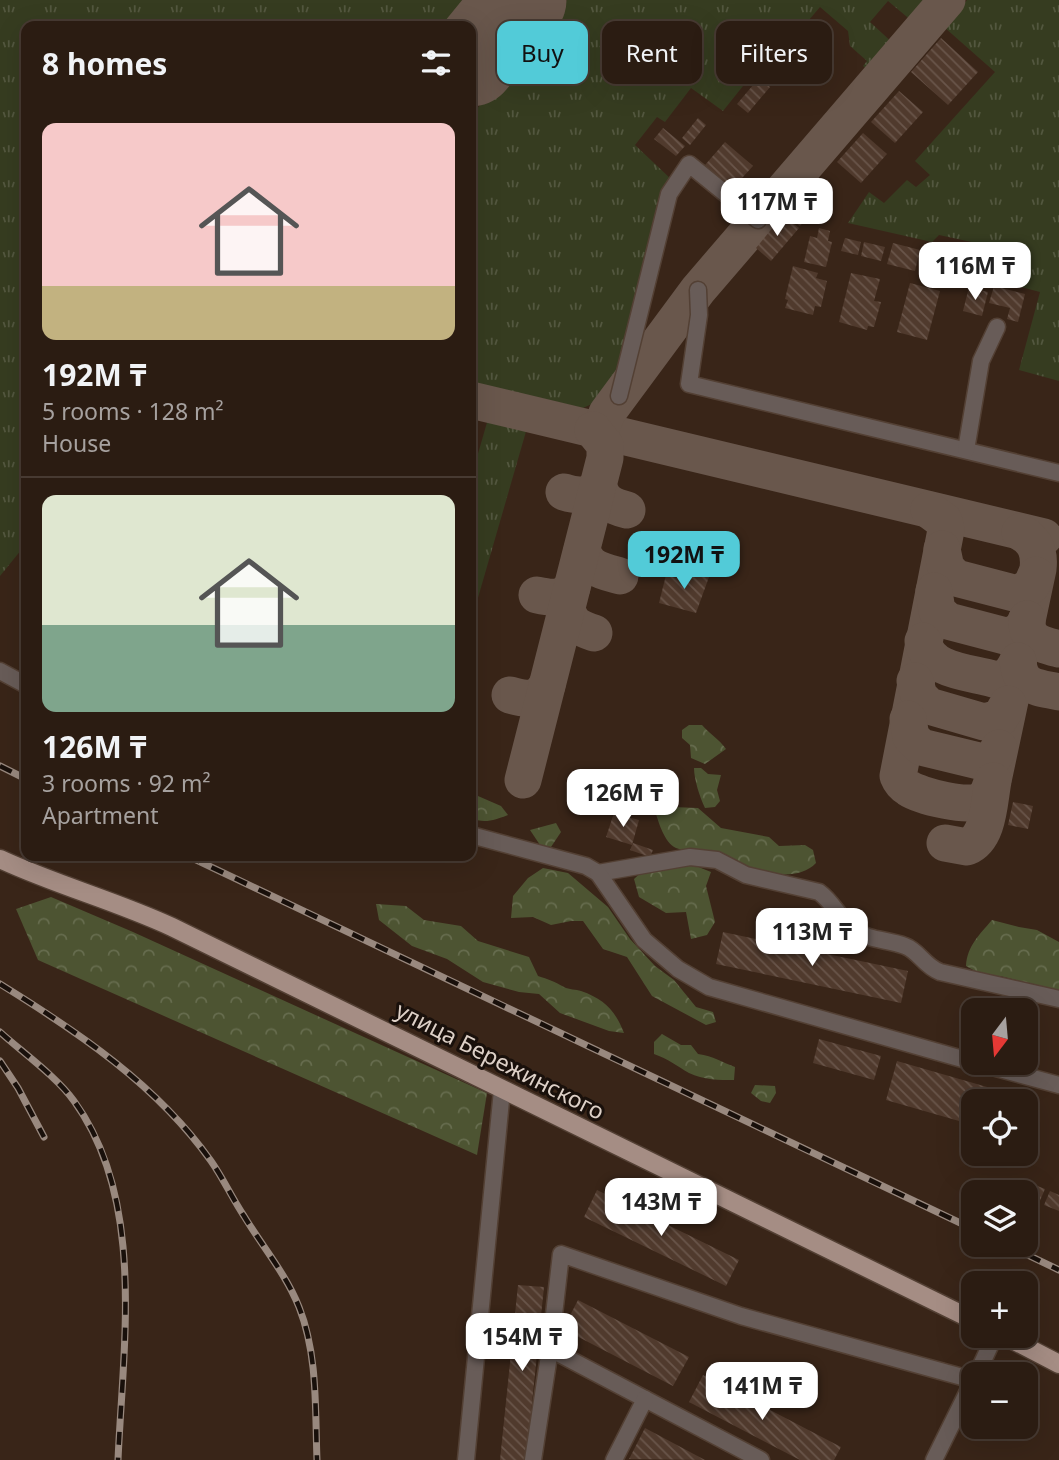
<!DOCTYPE html>
<meta charset="utf-8">
<style>
body{margin:0;font-family:"Noto Sans",sans-serif;background:#33251b;color:#f1f3f6;height:100vh;display:flex;flex-direction:column;font-size:26px;white-space:nowrap}
*{box-sizing:border-box;margin:0}
p{font-size:23px;color:#a6a19f}
.icon{flex:none;width:38px;height:38px;fill:none;stroke:currentColor;stroke-width:2;stroke-linecap:round;stroke-linejoin:round}
.map{position:relative;flex:1;overflow:hidden}
.drawer{position:absolute;left:21px;top:21px;width:455px;height:840px;display:flex;flex-direction:column;background:#2b1c12;border-radius:14px;box-shadow:0 7px 28px #0002,0 0 0 2px #473a32}
.drawer>*{flex:none}
.banner{position:absolute;left:497px;top:21px;width:457px;height:63px;display:flex;gap:14px}
.needle{width:46px;rotate:196deg}
.fabs{position:absolute;left:961px;top:998px;display:grid;gap:14px}
.fabs a{display:grid;place-items:center;width:77px;height:77px;border-radius:14px;background:#2b1c12;box-shadow:0 7px 28px #0002,0 0 0 2px #473a32;font-size:35px}
.price{position:absolute;translate:-50% -60px;padding:0 16px;border-radius:14px;background:#fff;color:#222;font-size:23px;line-height:46px;filter:drop-shadow(0 2px 4px #0008)}
.price::after{content:'';position:absolute;left:50%;top:42px;width:21px;height:16px;margin-left:-10px;background:inherit;clip-path:polygon(0 0,100% 0,50% 100%)}
.price.on{background:#52cbd8;color:#111}
ul{padding:0;list-style:none}
li{display:grid;align-content:center;gap:14px;height:371px;padding:0 21px}
li+li{border-top:2px solid #473a32}
li span{display:grid;place-items:center;height:217px;border-radius:14px;color:#555}
li>.icon{margin-inline-start:auto}
span .icon{width:126px;height:126px;fill:#fffc;stroke-width:1}
li b{font-size:30px}
h2{display:flex;justify-content:space-between;align-items:center;height:84px;padding:0 21px;font-size:30px}
.pill{padding:0 24px;border-radius:14px;background:#2b1c12;box-shadow:0 7px 28px #0002,0 0 0 2px #473a32;font-size:24px;line-height:63px}
.pill.on{background:#52cbd8;color:#111}
.map>svg:first-child{display:block}
</style>
<div class="map">
<svg width="1059" height="1460" viewBox="0 0 1059 1460">
<defs>
<pattern id="grass-tufts" width="24" height="20" patternUnits="userSpaceOnUse" patternTransform="scale(1.75)"><rect width="24" height="20" fill="#363c20"/><path d="M3 7l-1-3M5 7V3M7 7l1-3M15 17l-1-3M17 17v-4M19 17l1-3" fill="none" stroke="#53573f"/></pattern>
<pattern id="forest-crowns" width="20" height="18" patternUnits="userSpaceOnUse" patternTransform="scale(1.75)"><rect width="20" height="18" fill="#4d5432"/><path d="M2 6a3 3 0 1 1 6 0M12 15a3 3 0 1 1 6 0" fill="none" stroke="#666c4e"/></pattern>
<pattern id="building-back-hatch" width="6" height="6" patternUnits="userSpaceOnUse" patternTransform="scale(1.75)"><rect width="6" height="6" fill="#503a2d"/><path d="M-1 5l2 2M0 0l6 6M5-1l2 2" fill="none" stroke="#69554a"/></pattern>
</defs>
<rect width="100%" height="100%" fill="#392518"/>
<g fill="url(#grass-tufts)">
<polygon points="0,0 479,0 457,26 26,26 26,544 0,576"/>
<polygon points="567,0 932,0 913,22 888,1 870,22 895,45 871,73 863,66 867,61 850,46 848,31 820,7 769,67 759,66 723,111 691,88 665,122 657,117 635,145 672,180 623,374 603,399 583,408 471,382 471,116"/>
<polygon points="967,0 1059,0 1059,381 1019,370 1040,292 975,275 981,244 939,235 932,242 848,223 869,192 884,203 907,180 916,187 930,175 915,161 995,72 944,27"/>
<polygon points="488,419 527,428 471,622 471,478"/>
</g>
<g fill="url(#forest-crowns)">
<path d="M 689,725 L 702,725 C 710,734 719,739 726,749 L 705,764 L 691,758 L 690,745 L 682,738 L 682,730 Z"/>
<path d="M 694,768 L 701,768 L 708,774 L 721,775 L 717,790 L 720,801 L 715,807 L 705,808 C 700,798 694,779 694,768 Z"/>
<path d="M 669,771 L 673,775 C 672,787 671,793 659,797 L 656,807 C 641,814 634,814 622,802 C 627,780 638,786 652,777 C 659,773 661,772 669,771 Z"/>
<path d="M 471,793 L 501,806 L 508,815 C 495,820 484,824 471,818 Z"/>
<path d="M 672,807 L 698,808 L 721,828 L 769,837 L 779,846 L 805,845 L 813,850 L 816,863 C 790,890 734,862 703,853 C 695,850 684,851 676,848 C 664,842 659,823 655,811 Z"/>
<polygon points="556,823 561,832 551,847 540,845 530,830"/>
<polygon points="677,866 696,866 711,872 706,886 715,922 707,935 691,939 686,912 666,913 639,897 634,879 646,868"/>
<polygon points="543,868 568,873 608,907 630,939 655,966 674,980 696,1007 713,1012 716,1022 706,1025 652,996 627,957 603,949 583,921 571,921 551,925 533,917 511,918 513,896 528,878"/>
<polygon points="51,897 133,932 487,1093 477,1155 38,960 16,909"/>
<path d="M 376,904 L 406,906 L 424,920 L 461,926 L 478,941 L 529,957 L 538,976 C 548,979 555,982 564,987 C 569,990 576,989 581,991 C 604,999 615,1010 624,1033 L 609,1031 L 560,1013 L 539,994 L 519,992 L 483,982 L 447,959 L 412,946 L 379,920 Z"/>
<path d="M 992,920 L 1019,927 L 1037,930 L 1059,942 L 1059,991 L 1000,976 L 984,976 L 966,966 C 967,946 980,934 992,920 Z"/>
<path d="M 662,1034 L 681,1045 L 691,1045 L 698,1054 C 714,1056 721,1062 735,1067 L 734,1080 C 720,1080 703,1080 689,1073 C 677,1066 668,1059 654,1054 L 654,1042 Z"/>
<polygon points="755,1085 775,1086 776,1093 770,1103 761,1101 751,1093"/>
</g>
<g fill="none" stroke-linecap="round" stroke-linejoin="round">
<g stroke="#69574c" stroke-width="37">
<polyline points="471,400 1044,537"/>
<polyline points="600,431 607,413 698,290 947,0"/>
<path d="M 564,492 C 577,496 589,498 598,485 C 603,502 611,506 627,510"/>
<path d="M 929,510 L 944,521 L 946,530 L 898,776 C 900,781 903,785 908,788 C 920,796 971,809 982,800 C 989,795 991,784 994,776 L 1038,569 C 1040,552 1035,540 1020,532"/>
<polyline points="942,549 946,568 956,578 1018,594 1031,586 1036,575"/>
<path d="M 582,550 C 588,569 602,571 620,576"/>
<polyline points="934,591 937,611 948,621 1009,637 1022,629 1027,619"/>
<path d="M 537,595 C 551,598 563,600 572,587"/>
<path d="M 567,607 C 569,624 579,628 594,633"/>
<path d="M 1027,619 C 1026,641 1040,644 1059,649"/>
<path d="M 923,641 C 928,671 968,672 993,679 C 1007,680 1012,673 1018,661"/>
<path d="M 1018,661 C 1020,688 1037,687 1059,692"/>
<polyline points="915,681 919,696 929,706 984,722 1000,718 1008,704"/>
<path d="M 510,695 C 526,700 538,701 547,685"/>
<polyline points="908,719 911,737 921,747 983,762 993,758 999,748"/>
<polyline points="523,780 605,458 605,445 593,430"/>
<path d="M 945,843 L 967,847 C 989,838 989,802 993,781"/>
</g>
<polyline stroke="#69574c" stroke-width="91" points="471,61 521,0"/>
</g>
<g fill="url(#building-back-hatch)">
<polygon points="941,38 978,72 948,105 911,72"/>
<polygon points="759,78 770,87 748,113 737,104"/>
<polygon points="899,91 923,112 895,143 871,122"/>
<polygon points="698,118 706,125 690,145 682,138"/>
<polygon points="663,128 685,146 676,156 654,139"/>
<polygon points="863,133 887,154 861,183 837,162"/>
<polygon points="725,142 753,166 732,189 705,165"/>
<polygon points="799,196 814,208 800,226 785,214"/>
<polygon points="783,215 799,228 771,261 756,248"/>
<polygon points="819,228 830,231 828,241 832,242 826,267 804,262 810,236 817,238"/>
<polygon points="845,238 861,242 858,255 841,251"/>
<polygon points="864,242 885,247 881,261 861,256"/>
<polygon points="893,243 920,250 915,271 887,264"/>
<polygon points="926,248 954,254 949,278 921,272"/>
<polygon points="793,266 818,273 816,278 827,281 821,307 815,306 813,315 785,308 788,300 785,299"/>
<polygon points="851,273 880,279 874,301 881,302 874,327 868,326 867,330 839,322"/>
<polygon points="910,283 940,291 927,340 897,332"/>
<polygon points="994,286 1025,294 1018,322 1007,319 1010,308 989,303"/>
<polygon points="969,287 988,292 982,316 963,311"/>
<polygon points="683,570 709,577 696,613 659,603 666,575 681,579"/>
<polygon points="1013,802 1033,806 1028,829 1008,825"/>
<polygon points="614,813 639,820 632,845 606,837"/>
<polygon points="633,843 653,850 650,857 630,850"/>
<polygon points="723,932 908,971 901,1003 716,964"/>
<polygon points="819,1039 881,1056 874,1080 813,1063"/>
<polygon points="897,1061 1001,1091 998,1101 973,1101 973,1125 886,1100"/>
<polygon points="1030,1183 1045,1189 1039,1203 1026,1197"/>
<polygon points="597,1190 739,1260 726,1286 584,1217"/>
<polygon points="1050,1191 1059,1195 1059,1211 1044,1205"/>
<polygon points="518,1285 544,1287 526,1460 500,1460"/>
<polygon points="578,1300 689,1357 673,1386 563,1329"/>
<polygon points="703,1375 841,1447 834,1460 800,1460 689,1402"/>
<polygon points="645,1428 705,1460 629,1459"/>
</g>
<g fill="none" stroke-linecap="round" stroke-linejoin="round">
<g stroke="#534034" stroke-width="19">
<g id="minor">
<polyline points="698,290 699,315 689,384 1059,473"/>
<polyline points="619,396 669,194 689,164 758,220"/>
<polyline points="966,450 981,361 997,327"/>
<polyline points="0,671 26,685"/>
<path d="M 471,835 L 586,866 L 598,873 L 690,857 L 717,860 L 746,875 L 819,892 C 833,902 839,918 853,929 C 869,941 887,939 905,946 C 919,951 924,966 940,972 L 1059,999"/>
<polyline points="598,873 644,940 678,969 709,987 973,1062"/>
<polyline points="974,1062 1059,1085"/>
<polyline points="550,1349 761,1460"/>
<polyline points="977,1374 995,1335"/>
<polyline points="466,1460 502,1090"/>
<polyline points="533,1460 550,1349 561,1254 741,1316 973,1380"/>
<polyline points="614,1460 645,1399"/>
<polyline points="934,1460 973,1381"/>
</g>
</g>
<g stroke="#534034" stroke-width="21">
<g id="major">
<path d="M 0,859 C 56,885 116,901 172,927 L 973,1320"/>
<polyline points="1003,1335 1059,1364"/>
</g>
</g>
<use href="#minor" stroke="#685c58" stroke-width="16"/>
<use href="#major" stroke="#a58d84" stroke-width="18"/>
<g stroke="#99897f" stroke-width="7">
<g id="rail">
<polyline points="0,766 26,779"/>
<polyline points="188,856 973,1229"/>
<path d="M 0,984 C 78,1032 157,1085 211,1161 C 223,1178 232,1198 244,1216 C 262,1246 286,1274 299,1307 C 318,1355 315,1410 317,1460"/>
<path d="M 0,1032 C 22,1052 57,1077 74,1101 C 146,1200 123,1345 118,1460"/>
<polyline points="0,1061 18,1088 44,1137"/>
<polyline points="1005,1244 1059,1270"/>
</g>
</g>
<use href="#rail" stroke="#19100b" stroke-width="4.5" stroke-dasharray="13" stroke-linecap="butt"/>
</g>
<g text-anchor="middle" stroke-width="6" stroke-linejoin="round" paint-order="stroke">
<g font-size="23" fill="#ddd0c7" stroke="#19100b">
<text transform="translate(500 1061) rotate(27)" y="8">улица Бережинского</text>
</g>
</g>
</svg>
<div class="fabs">
<a><svg class="needle" viewBox="-14 -14 28 28"><path d="M0-13l5 13h-10z" fill="#e53935"/><path d="M0 13l5-13h-10z" fill="#a6a19f"/></svg></a>
<a><svg class="icon" aria-label="locate" viewBox="0 0 24 24"><circle cx="12" cy="12" r="6"/><path d="M12 2v4M12 18v4M2 12h4M18 12h4"/></svg></a>
<a><svg class="icon" aria-label="layers" viewBox="0 0 24 24"><path d="M12 4l9 5-9 5-9-5zM3 14l9 5 9-5"/></svg></a>
<a>+</a>
<a>−</a>
</div>
<b class="price" style="left:777px;top:238px">117M ₸</b>
<b class="price" style="left:975px;top:302px">116M ₸</b>
<b class="price on" style="left:684px;top:591px">192M ₸</b>
<b class="price" style="left:623px;top:829px">126M ₸</b>
<b class="price" style="left:812px;top:968px">113M ₸</b>
<b class="price" style="left:661px;top:1238px">143M ₸</b>
<b class="price" style="left:522px;top:1373px">154M ₸</b>
<b class="price" style="left:762px;top:1422px">141M ₸</b>
<div class="banner">
<a class="pill on">Buy</a>
<a class="pill">Rent</a>
<a class="pill">Filters</a>
</div>
<section class="drawer">
<h2>8 homes<svg class="icon" aria-label="filters" viewBox="0 0 24 24"><path d="M4 7h16M4 17h16"/><circle cx="9" cy="7" r="2"/><circle cx="15" cy="17" r="2"/></svg></h2>
<ul>
<li><span style="background:linear-gradient(#f6c9c9 75%,#c2b280 0)"><svg class="icon" aria-label="home" viewBox="0 0 24 24"><path d="M3 11l9-7 9 7M6 9v11h12V9"/></svg></span><div><b>192M ₸</b><p>5 rooms · 128 m²</p><p>House</p></div></li>
<li><span style="background:linear-gradient(#dfe7d0 60%,#7fa58c 0)"><svg class="icon" aria-label="home" viewBox="0 0 24 24"><path d="M3 11l9-7 9 7M6 9v11h12V9"/></svg></span><div><b>126M ₸</b><p>3 rooms · 92 m²</p><p>Apartment</p></div></li>
</ul>
</section>
</div>
